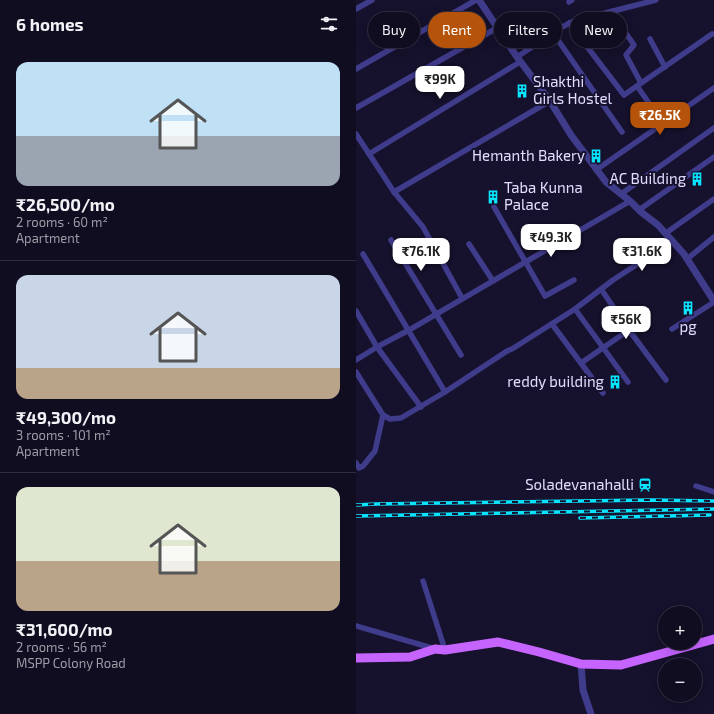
<!DOCTYPE html>
<meta charset="utf-8">
<style>
body{margin:0;font-family:"Exo 2",sans-serif;background:#19162a;color:#f1f3f6;height:100vh;display:flex;flex-direction:column;font-size:15px;white-space:nowrap}
*{box-sizing:border-box;margin:0}
p{font-size:13px;color:#9c9ca5}
.icon{flex:none;width:22px;height:22px;fill:none;stroke:currentColor;stroke-width:2;stroke-linecap:round;stroke-linejoin:round}
.map{position:relative;flex:1;overflow:hidden}
.sheet{display:flex;flex-direction:column;background:#100d21;width:356px}
.sheet>*{flex:none}
.banner{position:absolute;left:12px;top:12px;width:286px;height:36px;display:flex;gap:8px}
.buttons{position:absolute;left:302px;top:606px;display:grid;gap:8px}
.buttons a{display:grid;place-items:center;width:44px;height:44px;border-radius:50%;background:#100d21;box-shadow:0 4px 16px #0002,0 0 0 1px #302d3f;font-size:20px}
.price{position:absolute;translate:-50% -34px;padding:0 9px;border-radius:8px;background:#fff;color:#222;font-size:13px;line-height:26px;filter:drop-shadow(0 1px 2px #0008)}
.price::after{content:'';position:absolute;left:50%;top:24px;width:12px;height:9px;margin-left:-6px;background:inherit;clip-path:polygon(0 0,100% 0,50% 100%)}
.price.active{background:#b45309;color:#fff}
ul{padding:0;list-style:none}
li{display:grid;align-content:center;gap:8px;height:212px;padding:0 16px}
li+li{border-top:1px solid #302d3f}
li span{display:grid;place-items:center;height:124px;border-radius:12px;color:#555}
li>.icon{margin-inline-start:auto}
span .icon{width:72px;height:72px;fill:#fffc;stroke-width:1}
li b{font-size:17px}
h2{display:flex;justify-content:space-between;align-items:center;height:48px;padding:0 16px;font-size:17px}
.tag{padding:0 14px;border-radius:18px;background:#100d21;box-shadow:0 4px 16px #0002,0 0 0 1px #302d3f;font-size:14px;line-height:36px}
.tag.active{background:#b45309;color:#fff}
main{display:flex;flex:1;min-height:0}
.map>svg:first-child{display:block}
</style>
<main>
<section class="sheet">
<h2>6 homes<svg class="icon" aria-label="filters" viewBox="0 0 24 24"><path d="M4 7h16M4 17h16"/><circle cx="9" cy="7" r="2"/><circle cx="15" cy="17" r="2"/></svg></h2>
<ul>
<li><span style="background:linear-gradient(#bfe0f5 60%,#9aa5b1 0)"><svg class="icon" aria-label="home" viewBox="0 0 24 24"><path d="M3 11l9-7 9 7M6 9v11h12V9"/></svg></span><div><b>₹26,500/mo</b><p>2 rooms · 60 m²</p><p>Apartment</p></div></li>
<li><span style="background:linear-gradient(#c9d6e8 75%,#b9a48a 0)"><svg class="icon" aria-label="home" viewBox="0 0 24 24"><path d="M3 11l9-7 9 7M6 9v11h12V9"/></svg></span><div><b>₹49,300/mo</b><p>3 rooms · 101 m²</p><p>Apartment</p></div></li>
<li><span style="background:linear-gradient(#dfe7d0 60%,#b9a48a 0)"><svg class="icon" aria-label="home" viewBox="0 0 24 24"><path d="M3 11l9-7 9 7M6 9v11h12V9"/></svg></span><div><b>₹31,600/mo</b><p>2 rooms · 56 m²</p><p>MSPP Colony Road</p></div></li>
</ul>
</section>
<div class="map">
<svg width="358" height="714" viewBox="0 0 358 714">
<rect width="100%" height="100%" fill="#16112c"/>
<g fill="none" stroke-linecap="round" stroke-linejoin="round">
<g stroke="#403c8c" stroke-width="5.5">
<polyline points="213,2 216,0"/>
<polyline points="0,9 16,0"/>
<polyline points="257,11 269,27 269,32 278,45 270,55 285,83"/>
<polyline points="213,23 268,95 356,34"/>
<polyline points="197,33 266,132"/>
<polyline points="294,39 309,67"/>
<polyline points="161,57 206,27 218,21 300,0"/>
<polyline points="0,69 120,0"/>
<polyline points="281,86 295,106"/>
<polyline points="0,108 141,28"/>
<polyline points="0,134 38,192 67,227 106,298"/>
<polyline points="13,154 164,62"/>
<polyline points="240,170 358,88"/>
<polyline points="38,192 194,101"/>
<polyline points="265,194 358,128"/>
<polyline points="138,207 189,296 218,280"/>
<polyline points="283,210 358,157"/>
<polyline points="310,233 358,199"/>
<polyline points="35,240 105,355"/>
<polyline points="113,244 137,281"/>
<polyline points="7,254 89,392"/>
<polyline points="331,259 358,237"/>
<polyline points="245,289 273,330 310,380"/>
<polyline points="219,309 272,382"/>
<polyline points="0,311 21,347 65,407"/>
<polyline points="196,324 247,393"/>
<polyline points="316,329 358,302"/>
<polyline points="0,360 21,347 53,330 274,201"/>
<polyline points="225,363 273,330"/>
<polyline points="0,372 27,415 34,419 45,418 89,392 151,351 156,349 219,309 257,280 317,241"/>
<polyline points="0,463 3,468 7,466 19,451 27,415"/>
<polyline points="340,486 358,492"/>
<polyline points="67,581 89,650"/>
<polyline points="0,626 76,648"/>
</g>
<g stroke="#403c8c" stroke-width="7">
<polyline points="123,0 161,57 194,101 215,135 250,182 274,201 285,212 302,225 328,254 358,301"/>
<polyline points="225,664 227,690 235,714"/>
</g>
<polyline stroke="#c664ff" stroke-width="9" points="0,658 54,657 79,649 89,650 142,642 183,652 225,664 265,665 358,639"/>
<g stroke="#09e4ff" stroke-width="3.5">
<g id="rail">
<polyline points="0,505 20,504 295,500 358,501"/>
<polyline points="0,516 358,509"/>
<polyline points="224,518 354,515"/>
</g>
</g>
<use href="#rail" stroke="#16112c" stroke-width="2" stroke-dasharray="6" stroke-linecap="butt"/>
</g>
<defs>
<g id="building-bare" transform="scale(1.08)"><path d="M-4-6H4V6H1V3H-1V6H-4ZM-2.5-4.3h1.7v1.8h-1.7ZM.8-4.3h1.7v1.8H.8ZM-2.5-1h1.7V.8h-1.7ZM.8-1h1.7V.8H.8Z" fill="#09e4ff" stroke="#16112c" stroke-width="2.5" paint-order="stroke"/></g>
<g id="station-bare" transform="scale(1.08)"><path d="M-3-6H3Q5-6 5-4V2Q5 4 3 4L4.5 6H3L1.5 4h-3L-3 6H-4.5L-3 4Q-5 4-5 2V-4Q-5-6-3-6ZM-3.5-4v3h7v-3ZM-3.5 1v1.5H-2V1ZM2 1v1.5H3.5V1Z" fill="#09e4ff" stroke="#16112c" stroke-width="2.5" paint-order="stroke"/></g>
</defs>
<g fill-rule="evenodd">
<use href="#building-bare" x="166" y="91"/>
<use href="#building-bare" x="240" y="156"/>
<use href="#building-bare" x="341" y="179"/>
<use href="#building-bare" x="137" y="197"/>
<use href="#building-bare" x="332" y="308"/>
<use href="#building-bare" x="259" y="382"/>
<use href="#station-bare" x="289" y="485"/>
</g>
<g text-anchor="middle" stroke-width="4" stroke-linejoin="round" paint-order="stroke">
<g font-size="15" fill="#e1ddff" stroke="#16112c" text-anchor="end">
<text x="177" y="87" text-anchor="start">Shakthi<tspan x="177" dy="17">Girls Hostel</tspan></text>
<text x="229" y="161">Hemanth Bakery</text>
<text x="330" y="184">AC Building</text>
<text x="148" y="193" text-anchor="start">Taba Kunna<tspan x="148" dy="17">Palace</tspan></text>
<text x="332" y="332" text-anchor="middle">pg</text>
<text x="248" y="387">reddy building</text>
<text x="278" y="490">Soladevanahalli</text>
</g>
</g>
</svg>
<div class="buttons">
<a>+</a>
<a>−</a>
</div>
<b class="price" style="left:84px;top:100px">₹99K</b>
<b class="price active" style="left:304px;top:136px">₹26.5K</b>
<b class="price" style="left:195px;top:258px">₹49.3K</b>
<b class="price" style="left:65px;top:272px">₹76.1K</b>
<b class="price" style="left:286px;top:272px">₹31.6K</b>
<b class="price" style="left:270px;top:340px">₹56K</b>
<div class="banner">
<a class="tag">Buy</a>
<a class="tag active">Rent</a>
<a class="tag">Filters</a>
<a class="tag">New</a>
</div>
</div>
</main>
